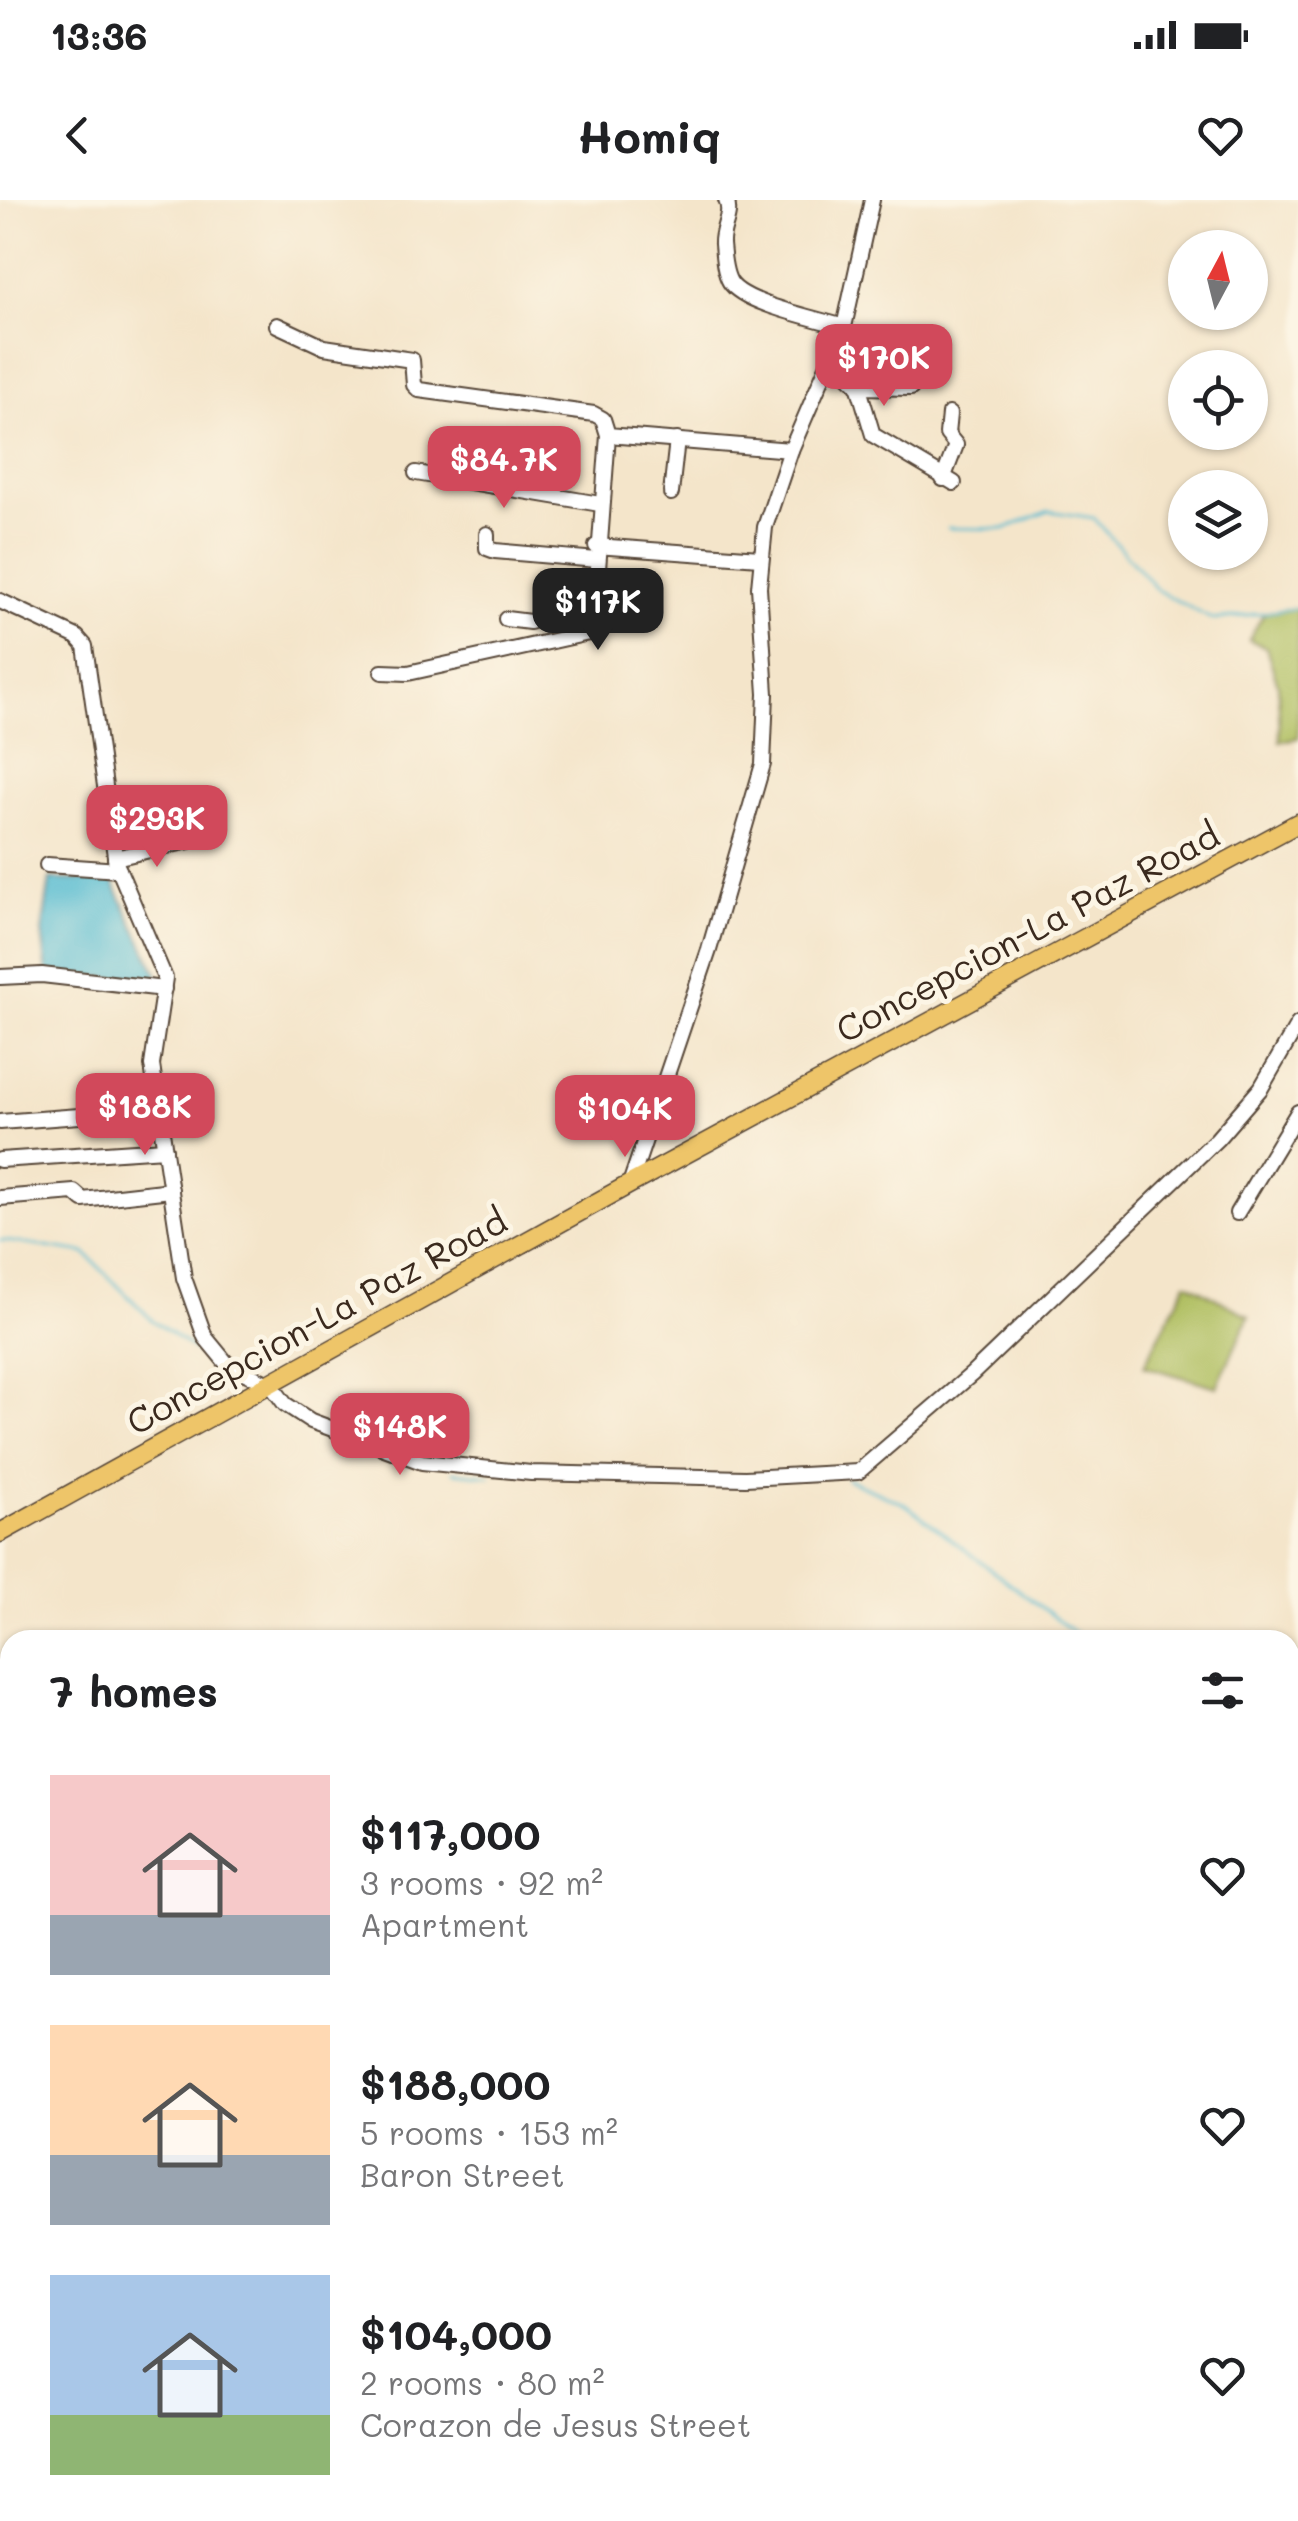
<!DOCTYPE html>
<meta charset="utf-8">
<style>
body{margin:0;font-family:Mali,sans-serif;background:#f6f6f6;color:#202124;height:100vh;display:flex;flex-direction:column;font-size:38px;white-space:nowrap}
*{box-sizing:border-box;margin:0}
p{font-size:32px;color:#757577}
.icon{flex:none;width:55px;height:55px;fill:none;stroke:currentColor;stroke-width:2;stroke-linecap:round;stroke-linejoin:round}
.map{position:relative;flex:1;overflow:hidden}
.sheet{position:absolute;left:0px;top:1430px;width:1300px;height:892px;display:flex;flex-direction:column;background:#fff;border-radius:30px 30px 0 0;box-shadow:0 2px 8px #0004}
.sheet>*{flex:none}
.needle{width:65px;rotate:7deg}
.buttons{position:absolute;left:1168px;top:30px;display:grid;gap:20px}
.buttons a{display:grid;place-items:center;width:100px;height:100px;border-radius:50%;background:#fff;box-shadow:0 2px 8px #0004;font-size:50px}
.price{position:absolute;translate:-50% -85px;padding:0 22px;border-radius:20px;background:#d1495b;color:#fff;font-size:32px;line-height:65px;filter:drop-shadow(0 2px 5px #0008)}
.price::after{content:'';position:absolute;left:50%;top:60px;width:30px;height:22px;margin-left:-15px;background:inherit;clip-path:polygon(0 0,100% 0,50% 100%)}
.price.current{background:#222;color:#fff}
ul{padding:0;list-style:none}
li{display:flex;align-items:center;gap:30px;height:250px;padding:0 50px}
li span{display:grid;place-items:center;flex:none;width:280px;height:200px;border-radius:0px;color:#555}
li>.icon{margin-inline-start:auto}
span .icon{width:120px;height:120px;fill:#fffc;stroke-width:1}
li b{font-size:42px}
h2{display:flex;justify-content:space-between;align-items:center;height:120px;padding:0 50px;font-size:42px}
.status{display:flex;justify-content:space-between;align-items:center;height:70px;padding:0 50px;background:#fff;direction:ltr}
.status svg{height:28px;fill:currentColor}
header{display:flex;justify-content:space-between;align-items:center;height:130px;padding:0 50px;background:#fff;font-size:45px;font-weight:700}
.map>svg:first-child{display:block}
</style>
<div class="status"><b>13:36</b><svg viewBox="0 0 49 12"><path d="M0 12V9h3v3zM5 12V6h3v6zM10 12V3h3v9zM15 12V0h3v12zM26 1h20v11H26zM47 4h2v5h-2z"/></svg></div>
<header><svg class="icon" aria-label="back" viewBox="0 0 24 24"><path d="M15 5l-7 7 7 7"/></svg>Homiq<svg class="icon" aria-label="heart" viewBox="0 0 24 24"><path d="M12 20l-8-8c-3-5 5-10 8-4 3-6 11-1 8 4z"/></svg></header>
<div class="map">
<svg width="1298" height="2321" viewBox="0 0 1298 2321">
<rect width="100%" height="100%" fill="#fcf5e5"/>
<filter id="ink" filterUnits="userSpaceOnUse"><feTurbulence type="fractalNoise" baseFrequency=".01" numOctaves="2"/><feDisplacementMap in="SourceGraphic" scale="20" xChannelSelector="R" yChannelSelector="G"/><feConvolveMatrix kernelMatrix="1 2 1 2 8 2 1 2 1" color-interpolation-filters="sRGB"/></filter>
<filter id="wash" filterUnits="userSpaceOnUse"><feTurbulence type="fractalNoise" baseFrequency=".0048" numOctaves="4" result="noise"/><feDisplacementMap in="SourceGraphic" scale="40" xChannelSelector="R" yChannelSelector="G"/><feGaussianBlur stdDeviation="2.25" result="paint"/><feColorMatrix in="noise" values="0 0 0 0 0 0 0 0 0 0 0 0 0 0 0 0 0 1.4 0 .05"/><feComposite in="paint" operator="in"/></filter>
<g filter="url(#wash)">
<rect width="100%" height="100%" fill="#f4e5ca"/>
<polygon fill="#e3d3f2" points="510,238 573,246 567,296 505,286"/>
<g fill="#b0bf62" stroke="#767440" stroke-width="2.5">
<polygon points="1298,408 1298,538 1280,541 1278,485 1266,447 1249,440 1264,413"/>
<polygon points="1187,1082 1249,1116 1217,1187 1144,1166"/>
</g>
<polygon fill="#54bbd1" stroke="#487278" stroke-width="2.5" points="50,679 113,681 161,782 47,773 42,732"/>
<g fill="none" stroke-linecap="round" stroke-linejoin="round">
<g stroke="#54bbd1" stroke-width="2.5">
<polyline points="948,328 1004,329 1049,311 1094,318 1157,390 1213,420 1298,408"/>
<polyline points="0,1040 85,1053 152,1120 241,1183"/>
<path d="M 267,1202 C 311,1232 356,1256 410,1265"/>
<polyline points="453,1272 490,1276"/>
<polyline points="847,1279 905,1304 1084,1440"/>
</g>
</g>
</g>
<g filter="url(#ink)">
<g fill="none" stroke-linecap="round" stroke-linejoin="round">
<g stroke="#574638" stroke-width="18">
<g id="minor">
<path d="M 726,0 C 733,14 721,28 722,44 C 723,56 724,72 730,82 C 743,104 819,119 844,127"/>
<polyline points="277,125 324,147 412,160 414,185 419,190 594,214 603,219 608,235 791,250"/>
<polyline points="830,159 858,185 873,235 954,283"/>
<polyline points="858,187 911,188"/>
<polyline points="416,273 600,304"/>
<polyline points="943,279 956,245 947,234 949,214"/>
<polyline points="671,293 677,240"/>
<polyline points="487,334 487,348 495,351 597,360"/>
<polyline points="596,346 760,358"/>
<polyline points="0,401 77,437 85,446 116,663 165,778 152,865 184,1078 205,1137 228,1165 271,1185 285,1204 311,1221 422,1262 531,1273 745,1278 858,1272 972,1174 1217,939 1261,888 1298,824"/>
<polyline points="506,419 530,422 557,413 595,414"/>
<polyline points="382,472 408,473 589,433 594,423 608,235"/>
<polyline points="115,658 189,641"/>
<polyline points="47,665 119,670"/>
<polyline points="0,777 42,775 164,789"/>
<polyline points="0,922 159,910"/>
<polyline points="0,960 165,949"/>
<polyline points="630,984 709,750 763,564 766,494 759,387 765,327 791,250 844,127 872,0"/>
<polyline points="0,998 74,992 83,1000 171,990"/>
<polyline points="1237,1013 1298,912"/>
<polyline points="0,1754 10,1759"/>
<polyline points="1290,2041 1298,2043"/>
<polyline points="632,2312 641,2321"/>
</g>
</g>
<g stroke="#574638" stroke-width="21">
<polyline id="major" points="0,1333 630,984 1298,623"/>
</g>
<use href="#minor" stroke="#fff" stroke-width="14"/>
<use href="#major" stroke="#eec569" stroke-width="18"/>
</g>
</g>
<g text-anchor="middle" stroke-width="10" stroke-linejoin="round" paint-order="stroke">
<g font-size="35" fill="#3b2a1e" stroke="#fcf5e5">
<text transform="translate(1028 733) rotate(-28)" y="12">Concepcion-La Paz Road</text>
<text transform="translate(317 1122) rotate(-29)" y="12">Concepcion-La Paz Road</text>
</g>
</g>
</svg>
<div class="buttons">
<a><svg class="needle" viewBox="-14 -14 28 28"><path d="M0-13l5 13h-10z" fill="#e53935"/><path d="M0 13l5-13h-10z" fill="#757577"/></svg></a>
<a><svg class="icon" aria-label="locate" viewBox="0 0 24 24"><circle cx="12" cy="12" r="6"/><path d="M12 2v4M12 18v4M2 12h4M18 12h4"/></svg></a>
<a><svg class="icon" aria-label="layers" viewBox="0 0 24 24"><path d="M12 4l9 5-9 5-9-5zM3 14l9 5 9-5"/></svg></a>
</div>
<b class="price" style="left:884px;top:209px">$170K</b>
<b class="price" style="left:504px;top:311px">$84.7K</b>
<b class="price current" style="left:598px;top:453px">$117K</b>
<b class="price" style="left:157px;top:670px">$293K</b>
<b class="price" style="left:145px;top:958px">$188K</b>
<b class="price" style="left:625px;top:960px">$104K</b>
<b class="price" style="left:400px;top:1278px">$148K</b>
<section class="sheet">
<h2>7 homes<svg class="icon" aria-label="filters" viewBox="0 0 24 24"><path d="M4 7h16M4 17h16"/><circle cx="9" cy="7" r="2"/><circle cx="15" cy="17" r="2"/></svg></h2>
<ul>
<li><span style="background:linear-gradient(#f6c9c9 70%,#9aa5b1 0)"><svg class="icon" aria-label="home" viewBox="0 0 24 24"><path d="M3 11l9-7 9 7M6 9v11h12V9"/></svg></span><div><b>$117,000</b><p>3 rooms · 92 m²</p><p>Apartment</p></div><svg class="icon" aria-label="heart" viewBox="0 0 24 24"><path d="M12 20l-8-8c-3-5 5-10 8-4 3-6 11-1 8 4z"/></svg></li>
<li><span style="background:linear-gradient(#ffd9b3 65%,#9aa5b1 0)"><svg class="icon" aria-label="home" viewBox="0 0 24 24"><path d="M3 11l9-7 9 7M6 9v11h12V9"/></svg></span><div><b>$188,000</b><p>5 rooms · 153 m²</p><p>Baron Street</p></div><svg class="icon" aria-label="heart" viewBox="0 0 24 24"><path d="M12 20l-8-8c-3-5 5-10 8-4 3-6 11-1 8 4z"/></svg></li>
<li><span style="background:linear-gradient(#a9c7e8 70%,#8fb573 0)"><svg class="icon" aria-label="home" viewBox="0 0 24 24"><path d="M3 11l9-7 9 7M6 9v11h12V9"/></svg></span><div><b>$104,000</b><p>2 rooms · 80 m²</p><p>Corazon de Jesus Street</p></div><svg class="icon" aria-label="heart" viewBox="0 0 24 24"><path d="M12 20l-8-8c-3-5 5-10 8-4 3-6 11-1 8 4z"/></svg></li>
</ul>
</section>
</div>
